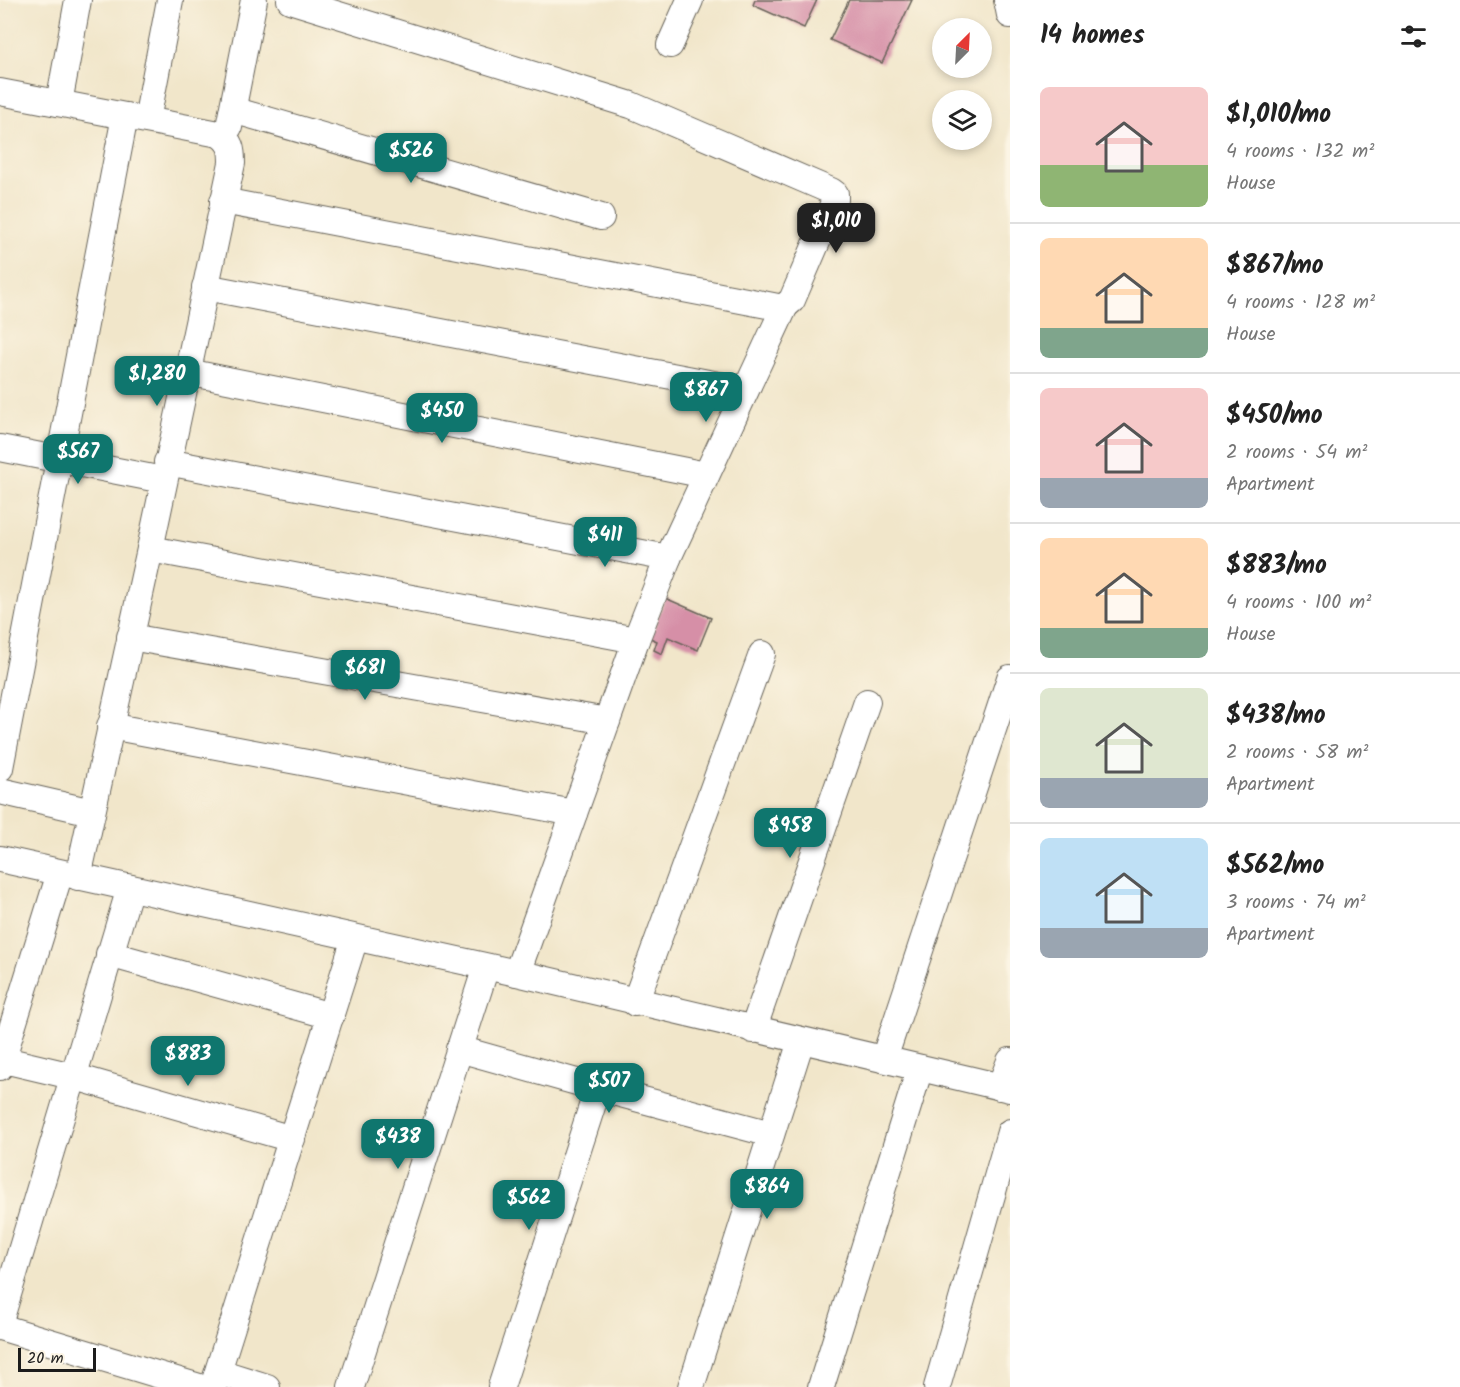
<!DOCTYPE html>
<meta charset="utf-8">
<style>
body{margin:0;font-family:Kalam,sans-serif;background:#f6f6f6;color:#222;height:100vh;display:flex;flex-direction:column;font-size:22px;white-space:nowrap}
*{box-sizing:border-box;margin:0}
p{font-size:20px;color:#767676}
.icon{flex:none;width:33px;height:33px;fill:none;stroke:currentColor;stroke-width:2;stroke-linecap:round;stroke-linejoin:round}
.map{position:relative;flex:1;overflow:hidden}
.drawer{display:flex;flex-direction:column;background:#fff;width:450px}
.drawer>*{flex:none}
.needle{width:39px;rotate:24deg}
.tools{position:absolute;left:932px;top:18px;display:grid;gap:12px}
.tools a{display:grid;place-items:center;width:60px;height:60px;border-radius:50%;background:#fff;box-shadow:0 3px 9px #0003;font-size:30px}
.scale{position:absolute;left:18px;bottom:15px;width:78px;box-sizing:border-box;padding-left:6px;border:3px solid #1c1c1c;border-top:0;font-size:16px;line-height:21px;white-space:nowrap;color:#1c1c1c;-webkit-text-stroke:4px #fcf5e5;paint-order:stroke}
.price{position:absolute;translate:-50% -51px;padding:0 14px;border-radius:12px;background:#0f766e;color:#fff;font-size:20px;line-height:39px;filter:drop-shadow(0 2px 3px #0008)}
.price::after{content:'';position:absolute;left:50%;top:36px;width:18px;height:14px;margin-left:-9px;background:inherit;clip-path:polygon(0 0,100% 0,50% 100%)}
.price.on{background:#222;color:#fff}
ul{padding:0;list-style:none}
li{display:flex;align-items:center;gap:18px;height:150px;padding:0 30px}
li+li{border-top:2px solid #e0e0e0}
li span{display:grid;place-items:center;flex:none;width:168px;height:120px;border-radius:9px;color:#555}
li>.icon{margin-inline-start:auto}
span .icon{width:72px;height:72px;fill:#fffc;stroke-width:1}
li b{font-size:26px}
h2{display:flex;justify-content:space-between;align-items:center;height:72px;padding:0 30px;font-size:26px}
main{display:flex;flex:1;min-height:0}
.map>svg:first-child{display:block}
</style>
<main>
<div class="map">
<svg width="1010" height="1387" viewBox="0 0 1010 1387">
<rect width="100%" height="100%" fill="#fcf5e5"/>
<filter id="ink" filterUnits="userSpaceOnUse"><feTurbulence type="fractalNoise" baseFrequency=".0167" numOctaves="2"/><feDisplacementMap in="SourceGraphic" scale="12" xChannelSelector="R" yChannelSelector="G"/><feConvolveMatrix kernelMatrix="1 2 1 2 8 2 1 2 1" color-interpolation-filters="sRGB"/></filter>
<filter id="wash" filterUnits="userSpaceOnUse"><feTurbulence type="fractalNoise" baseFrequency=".008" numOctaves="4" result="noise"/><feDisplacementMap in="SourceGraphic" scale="24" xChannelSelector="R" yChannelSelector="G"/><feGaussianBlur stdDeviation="1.35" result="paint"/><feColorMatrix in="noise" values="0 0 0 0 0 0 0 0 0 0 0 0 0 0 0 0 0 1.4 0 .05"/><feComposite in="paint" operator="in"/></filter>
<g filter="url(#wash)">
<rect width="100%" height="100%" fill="#f1e6ca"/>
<g id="blocks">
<g fill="#d68fa7">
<polygon points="755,0 817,0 804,28 753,5"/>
<polygon points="849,0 912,0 882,63 830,40"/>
<polygon points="665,598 711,618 698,650 668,637 662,654 654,650 657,641 650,638"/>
</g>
</g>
</g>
<g filter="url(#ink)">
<use href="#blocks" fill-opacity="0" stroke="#676359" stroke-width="1.5"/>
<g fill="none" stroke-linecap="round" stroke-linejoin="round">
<g stroke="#676359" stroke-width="28">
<g id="minor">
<polyline points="1007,0 1010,15"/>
<polyline points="670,45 690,0"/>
<path d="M 0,92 L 219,134 C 231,142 232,149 232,163 L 150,549 L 78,877"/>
<polyline points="59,103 78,0"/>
<polyline points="233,110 601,217"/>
<polyline points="147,120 170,0"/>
<polyline points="229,127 254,0"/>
<polyline points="223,201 778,307 785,306 792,300 835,200 835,194 831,191 631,105 290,0"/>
<polyline points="205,287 745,390"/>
<polyline points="187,372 706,475"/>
<polyline points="0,448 163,480"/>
<polyline points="167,462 668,558 636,640 517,973"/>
<polyline points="150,549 636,640"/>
<polyline points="668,558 785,306"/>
<polyline points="130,637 607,721"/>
<polyline points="110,726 574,813"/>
<polyline points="0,768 125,116"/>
<polyline points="0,791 92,812"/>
<polyline points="0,859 517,973 1010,1089"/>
<polyline points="109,954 331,1016"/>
<polyline points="635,1003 762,654"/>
<polyline points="753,1030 867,702"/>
<polyline points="459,1049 598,1088 771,1134"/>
<polyline points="0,1059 72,1076 292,1139"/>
<polyline points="884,1059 1010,678"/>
<polyline points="0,1067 60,873"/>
<polyline points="1000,1087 1010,1061"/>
<polyline points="0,1321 130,888"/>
<polyline points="0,1327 199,1387"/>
<polyline points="219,1372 267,1387"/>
<polyline points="213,1387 355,938"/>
<polyline points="351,1387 486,967"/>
<polyline points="501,1387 598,1088"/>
<polyline points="691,1387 801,1041"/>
<polyline points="821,1387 920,1068"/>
<polyline points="937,1387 1010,1132"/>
</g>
</g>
<use href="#minor" stroke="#fff" stroke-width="26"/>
</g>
</g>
</svg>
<div class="tools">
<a><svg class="needle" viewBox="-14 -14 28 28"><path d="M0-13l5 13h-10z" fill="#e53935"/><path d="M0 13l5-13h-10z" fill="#767676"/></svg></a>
<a><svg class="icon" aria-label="layers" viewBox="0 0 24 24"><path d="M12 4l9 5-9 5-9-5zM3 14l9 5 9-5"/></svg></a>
</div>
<div class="scale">20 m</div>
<b class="price" style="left:411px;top:184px">$526</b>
<b class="price on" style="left:836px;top:254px">$1,010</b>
<b class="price" style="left:157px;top:407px">$1,280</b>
<b class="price" style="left:706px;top:423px">$867</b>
<b class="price" style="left:442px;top:444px">$450</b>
<b class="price" style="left:78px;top:485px">$567</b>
<b class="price" style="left:605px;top:568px">$411</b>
<b class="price" style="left:365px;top:701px">$681</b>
<b class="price" style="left:790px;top:859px">$958</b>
<b class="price" style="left:188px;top:1087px">$883</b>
<b class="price" style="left:609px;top:1114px">$507</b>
<b class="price" style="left:398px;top:1170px">$438</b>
<b class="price" style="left:767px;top:1220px">$864</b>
<b class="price" style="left:529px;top:1231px">$562</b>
</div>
<section class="drawer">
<h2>14 homes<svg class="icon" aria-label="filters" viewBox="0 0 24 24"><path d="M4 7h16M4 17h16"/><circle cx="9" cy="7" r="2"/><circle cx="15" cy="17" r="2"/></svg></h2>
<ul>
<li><span style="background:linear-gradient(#f6c9c9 65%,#8fb573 0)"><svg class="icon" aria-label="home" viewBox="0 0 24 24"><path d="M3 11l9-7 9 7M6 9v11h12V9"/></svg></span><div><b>$1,010/mo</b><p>4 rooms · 132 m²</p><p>House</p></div></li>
<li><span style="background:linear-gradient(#ffd9b3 75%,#7fa58c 0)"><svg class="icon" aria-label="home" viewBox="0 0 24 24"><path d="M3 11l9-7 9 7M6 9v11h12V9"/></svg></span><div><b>$867/mo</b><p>4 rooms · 128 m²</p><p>House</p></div></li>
<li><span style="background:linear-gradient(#f6c9c9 75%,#9aa5b1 0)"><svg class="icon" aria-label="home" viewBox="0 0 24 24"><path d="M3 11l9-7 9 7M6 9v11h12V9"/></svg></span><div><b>$450/mo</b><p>2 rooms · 54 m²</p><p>Apartment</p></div></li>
<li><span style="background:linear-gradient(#ffd9b3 75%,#7fa58c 0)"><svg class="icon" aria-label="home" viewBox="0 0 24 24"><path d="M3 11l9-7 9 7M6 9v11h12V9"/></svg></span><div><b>$883/mo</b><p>4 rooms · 100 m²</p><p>House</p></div></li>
<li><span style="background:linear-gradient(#dfe7d0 75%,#9aa5b1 0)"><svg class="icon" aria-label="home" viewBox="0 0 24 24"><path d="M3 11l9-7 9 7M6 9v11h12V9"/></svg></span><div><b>$438/mo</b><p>2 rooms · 58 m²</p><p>Apartment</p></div></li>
<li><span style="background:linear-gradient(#bfe0f5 75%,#9aa5b1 0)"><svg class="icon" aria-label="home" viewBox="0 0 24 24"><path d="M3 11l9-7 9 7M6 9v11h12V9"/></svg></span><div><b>$562/mo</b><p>3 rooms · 74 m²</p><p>Apartment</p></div></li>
</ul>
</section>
</main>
